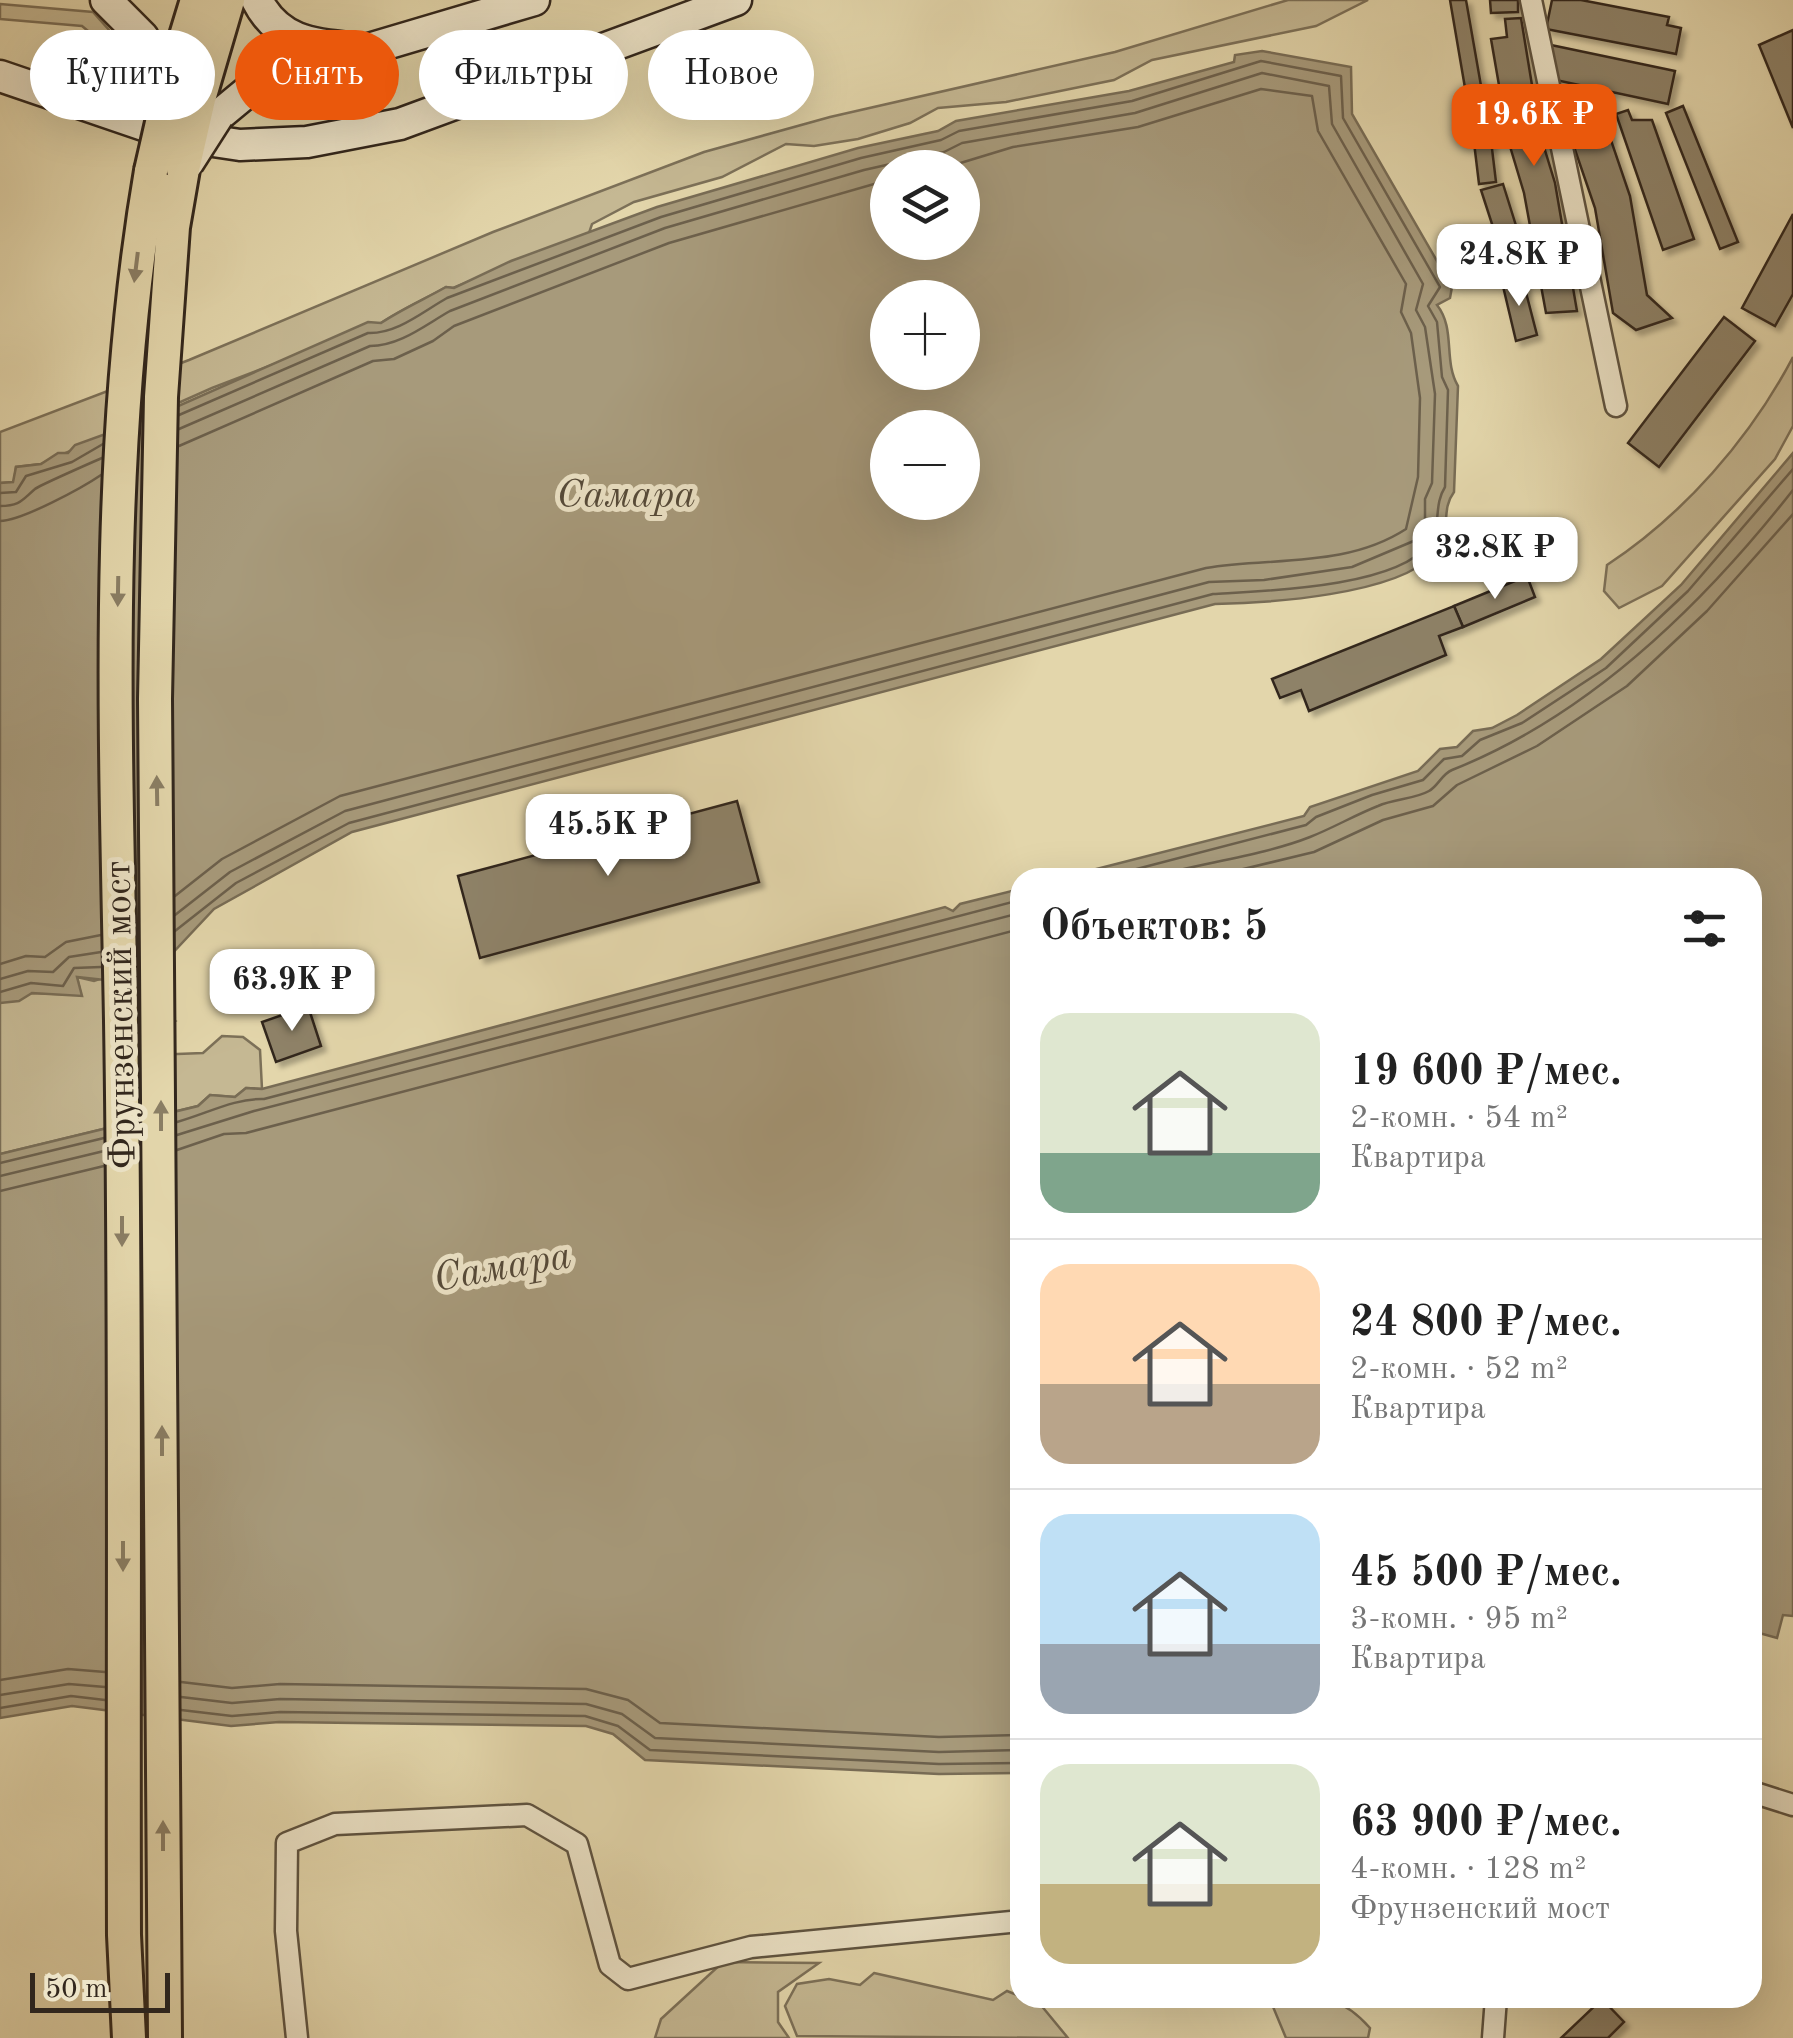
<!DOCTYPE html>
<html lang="ru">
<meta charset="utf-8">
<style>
body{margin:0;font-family:"Old Standard TT",serif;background:#f6f6f6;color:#222;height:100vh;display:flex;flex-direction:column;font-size:38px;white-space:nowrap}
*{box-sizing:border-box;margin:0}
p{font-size:32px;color:#767676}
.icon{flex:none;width:55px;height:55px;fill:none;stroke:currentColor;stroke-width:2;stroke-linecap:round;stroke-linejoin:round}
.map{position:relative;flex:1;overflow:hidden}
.drawer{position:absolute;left:1010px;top:868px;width:752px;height:1140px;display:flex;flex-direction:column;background:#fff;border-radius:30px;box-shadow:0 10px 40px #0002}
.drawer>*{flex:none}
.top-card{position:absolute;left:30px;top:30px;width:830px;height:90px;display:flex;gap:20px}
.tools{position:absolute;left:870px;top:150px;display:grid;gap:20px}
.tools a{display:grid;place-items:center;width:110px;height:110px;border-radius:50%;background:#fff;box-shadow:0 10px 40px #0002;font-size:50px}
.scale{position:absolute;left:30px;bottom:25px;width:140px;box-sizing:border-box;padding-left:10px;border:5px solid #32271d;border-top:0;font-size:28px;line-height:35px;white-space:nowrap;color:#32271d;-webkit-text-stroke:8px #ede4c8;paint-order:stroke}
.price{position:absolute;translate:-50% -85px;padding:0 22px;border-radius:20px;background:#fff;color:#222;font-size:32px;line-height:65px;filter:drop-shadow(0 2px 5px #0008)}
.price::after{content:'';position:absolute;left:50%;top:60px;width:30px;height:22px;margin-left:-15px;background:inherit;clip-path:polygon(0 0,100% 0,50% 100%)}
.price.selected{background:#ea580c;color:#fff}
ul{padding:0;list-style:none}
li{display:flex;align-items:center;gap:30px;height:250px;padding:0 30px}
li+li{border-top:2px solid #e0e0e0}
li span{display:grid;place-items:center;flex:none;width:280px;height:200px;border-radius:30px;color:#555}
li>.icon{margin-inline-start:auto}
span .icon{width:120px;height:120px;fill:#fffc;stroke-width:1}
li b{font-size:42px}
h2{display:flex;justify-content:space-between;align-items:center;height:120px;padding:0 30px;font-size:42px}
.tag{padding:0 35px;border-radius:45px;background:#fff;box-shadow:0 10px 40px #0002;font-size:35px;line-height:90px}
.tag.selected{background:#ea580c;color:#fff}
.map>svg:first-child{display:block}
</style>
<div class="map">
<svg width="1793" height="2038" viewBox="0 0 1793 2038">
<defs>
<filter id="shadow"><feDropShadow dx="5" dy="5" stdDeviation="2.5" flood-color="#0004"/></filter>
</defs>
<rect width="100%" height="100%" fill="#e3d6ab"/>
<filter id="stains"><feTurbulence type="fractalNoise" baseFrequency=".002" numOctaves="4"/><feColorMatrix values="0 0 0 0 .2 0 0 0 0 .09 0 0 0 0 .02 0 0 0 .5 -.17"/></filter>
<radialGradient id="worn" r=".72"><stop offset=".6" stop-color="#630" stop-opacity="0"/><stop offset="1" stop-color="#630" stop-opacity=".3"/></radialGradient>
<g fill="#c5b893" stroke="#7c7058" stroke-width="2.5">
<path d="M 1288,0 L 1368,0 L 1316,26 L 1152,60 L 1114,80 L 1006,102 L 938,108 L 910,123 L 858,139 L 814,146 L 786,144 L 722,177 L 634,202 L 592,224 L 589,233 L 453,288 L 446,287 C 423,300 402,309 381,323 L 212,388 L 41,464 L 16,467 L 14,482 L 0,483 L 0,432 L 189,360 L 493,232 L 704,152 L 830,117 L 1115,52 Z"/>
<polygon points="0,4 93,12 133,57 122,59 82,26 0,19"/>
<path d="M 1793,357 L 1793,426 L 1775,459 L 1662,586 L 1619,608 L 1604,591 L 1607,565 C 1683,515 1750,439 1793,357 Z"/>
<path d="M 134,967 C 151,992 142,1004 175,1021 L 124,1050 L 128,1064 L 151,1055 L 203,1053 L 222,1036 L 243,1037 L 260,1050 L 262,1089 L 246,1088 L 235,1097 L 210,1095 L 198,1106 L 0,1154 L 0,1003 L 32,993 L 81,995 L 77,977 L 94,981 Z"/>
<polygon points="723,1962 819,1963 778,1992 778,2022 789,2038 655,2038 661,2019"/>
<polygon points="874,1973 993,2000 1007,1991 1040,2004 1068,2038 797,2036 785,2006 797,1984 829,1979 860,1985"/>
<path d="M 1275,1998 C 1319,1998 1339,1993 1370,2028 L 1368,2038 L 1286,2038 L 1271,2002 Z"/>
</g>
<g fill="#a79a7b" stroke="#786c55" stroke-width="2.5" fill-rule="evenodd">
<path d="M 1262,51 L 1351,67 L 1352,114 L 1452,287 L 1450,298 L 1437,305 C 1456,329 1443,361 1458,386 L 1454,492 C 1439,512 1454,533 1433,555 C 1396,595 1268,603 1215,604 L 352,832 L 214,909 L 166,960 L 148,961 L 105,980 L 77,977 L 82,996 L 32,993 L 19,1001 L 0,1003 L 0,483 L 13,482 L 16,467 L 41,464 L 58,453 L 68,453 L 75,445 L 158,415 L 368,322 L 381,323 C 402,309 423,300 446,287 L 454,288 L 511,261 L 657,207 L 858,148 L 938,131 L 956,121 L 1129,91 L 1234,62 L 1235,55 ZM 888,168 L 962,168 L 962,242 L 888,242 ZM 888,298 L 962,298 L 962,372 L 888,372 ZM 888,428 L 962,428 L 962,502 L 888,502 Z"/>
<polygon points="1793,453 1793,1616 1783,1615 1777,1638 1752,1631 1752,878 1065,877 1304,816 1310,807 1418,771 1440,749 1457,747 1473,731 1492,728 1517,715 1601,659 1681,585"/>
<polygon points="1020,889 1020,1773 939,1774 645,1760 613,1734 586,1726 279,1722 231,1726 72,1706 0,1718 0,1154 198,1106 210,1095 235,1097 246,1088 262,1089 945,907 953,911 960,904"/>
</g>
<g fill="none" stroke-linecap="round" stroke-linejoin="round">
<g stroke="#6c604c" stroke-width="2.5">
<polyline points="179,446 373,361 394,359 433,341 454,326 669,243 888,180"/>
<polyline points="0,493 16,492 26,476 72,462 103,444"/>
<path d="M 0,506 C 20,506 22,500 35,489 C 38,486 95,461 102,458"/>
<path d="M 0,521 C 21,521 82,488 101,475"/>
<polyline points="1102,878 1306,825 1316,817 1372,795 1423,780 1444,759 1462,756 1480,740 1522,723 1606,668 1688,591 1793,469"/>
<path d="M 1148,878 C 1199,863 1262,856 1310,837 C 1333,828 1355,815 1378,806 C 1394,799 1415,799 1429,791 C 1438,786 1442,774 1452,770 C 1589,716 1702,606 1793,490"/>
<polyline points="1206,878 1314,852 1383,820 1433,806 1457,785 1537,746 1627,686 1707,611 1793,514"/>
<path d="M 175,896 L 222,859 L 340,796 L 1206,568 C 1272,557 1346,568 1406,529 L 1418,477 L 1420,398 L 1411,333 L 1401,312 L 1406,284 L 1318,131 L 1312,96 L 1261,89 L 1138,127 L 1013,147 L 944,168"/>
<path d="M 175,915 L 230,872 L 345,811 L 1209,582 L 1264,580 L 1352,567 L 1416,540 L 1425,528 L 1425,499 L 1432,483 L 1435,394 L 1425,327 L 1416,310 L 1423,284 L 1332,124 L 1329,86 L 1262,73 L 1135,113 L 962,143 L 944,152 L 864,170 L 665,228 L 450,311 C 425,325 400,346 370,346 L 179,429"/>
<path d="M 175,931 L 236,883 L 349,823 L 1213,594 C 1263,591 1396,588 1429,544 C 1442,526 1433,506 1445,487 L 1448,390 L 1442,377 L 1437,322 L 1428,306 L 1440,287 L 1343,118 L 1341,76 L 1261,61 L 1132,101 L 959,131 L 941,140 L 861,158 L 661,217 L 447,298 C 422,312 397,334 368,333 L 179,415"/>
<polyline points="0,964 26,956 45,957 66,942 101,935"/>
<polyline points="0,979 28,971 53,972 69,957 101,952"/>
<polyline points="0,992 31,983 63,986 74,968 101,967"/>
<path d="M 177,1122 C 206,1114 235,1098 264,1099 L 1020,900"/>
<polyline points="177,1135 254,1111 1020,913"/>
<polyline points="177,1150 224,1134 246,1133 1020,929"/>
<polyline points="0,1163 104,1138"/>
<polyline points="0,1176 104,1151"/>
<polyline points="0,1191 104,1166"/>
<polyline points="0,1680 68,1669 105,1672"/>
<polyline points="181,1682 232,1688 280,1684 586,1689 628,1700 660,1723 939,1737 1020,1735"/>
<polyline points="0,1695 69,1684 105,1687"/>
<polyline points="181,1697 232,1703 280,1699 586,1704 622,1714 655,1738 939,1752 1020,1750"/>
<polyline points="0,1708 71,1696 105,1700"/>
<polyline points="181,1710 232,1716 280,1712 585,1716 618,1726 650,1750 939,1764 1020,1763"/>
</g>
</g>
<g fill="#8e8267" stroke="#32271d" stroke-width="2.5" filter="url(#shadow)">
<polygon points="1450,0 1466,0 1487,120 1471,123"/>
<polygon points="1490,0 1518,0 1518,12 1491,13"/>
<polygon points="1552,0 1581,0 1669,17 1667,25 1681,28 1676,54 1546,29"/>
<polygon points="1521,18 1540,134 1555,183 1577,311 1546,313 1524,193 1509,143 1491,39 1507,37 1505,19"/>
<polygon points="1793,30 1793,128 1759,45"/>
<polygon points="1551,45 1675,71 1668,104 1551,79"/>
<polygon points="1587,97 1590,105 1598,102 1630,196 1647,295 1672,318 1636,330 1613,313 1595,208 1560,106"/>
<polygon points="1683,106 1738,242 1720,249 1666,113"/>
<polygon points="1628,110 1632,120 1652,120 1694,239 1663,250 1616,114"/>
<polygon points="1490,132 1496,182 1479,184 1473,134"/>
<polygon points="1503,184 1523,248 1502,255 1481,190"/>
<polygon points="1793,214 1793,294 1775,326 1742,308"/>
<polygon points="1514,255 1519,272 1491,280 1486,263"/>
<polygon points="1522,277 1537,335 1516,341 1502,282"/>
<polygon points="1724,317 1755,341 1659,467 1628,443"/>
<polygon points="1527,576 1535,597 1463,627 1454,606"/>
<polygon points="1454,606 1463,627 1439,636 1446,655 1309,711 1301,690 1280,698 1272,679"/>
<polygon points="737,801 759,882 480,958 458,876"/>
<polygon points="308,1006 321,1046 276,1062 262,1022"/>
<polygon points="1602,1999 1624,2022 1608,2038 1561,2038"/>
</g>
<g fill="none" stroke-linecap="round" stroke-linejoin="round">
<g stroke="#5e5340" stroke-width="25">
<g id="street">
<polyline points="1531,0 1616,406"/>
<polyline points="1752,1792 1793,1805"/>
<polyline points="297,2038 286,1931 287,1843 335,1824 527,1815 577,1844 610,1965 628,1979 751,1947 1020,1921"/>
<polyline points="1493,2038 1496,1998"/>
</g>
</g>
<g stroke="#32271d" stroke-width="35">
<g id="secondary">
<polyline points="106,0 143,37 154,79"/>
<path d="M 257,0 C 277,40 311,45 353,48"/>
<polyline points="0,76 173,135 240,145 307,142 400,124 736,0"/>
<polyline points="218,116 247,92 288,73 534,0"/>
</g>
</g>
<g stroke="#32271d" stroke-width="38">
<g id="primary">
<polyline points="169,92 197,0"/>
<polyline points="199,99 228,0"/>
<path d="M 129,2038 L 124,1935 C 123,1631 126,1326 121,1021 C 116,738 103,451 151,171"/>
<polyline points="165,2038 155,699 161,397 173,227 183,169"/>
</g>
</g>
<use href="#street" stroke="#ede4c8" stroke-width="20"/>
<use href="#secondary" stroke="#ede4c8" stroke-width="30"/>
<use href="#primary" stroke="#e3d6ab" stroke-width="32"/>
<g stroke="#32271d" stroke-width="35" stroke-linecap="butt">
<polyline id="secondary-bridge" points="188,163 218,116"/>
</g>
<g stroke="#32271d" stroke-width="38" stroke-linecap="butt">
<g id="primary-bridge">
<polyline points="183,169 199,99"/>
<polyline points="151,171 169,92"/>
</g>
</g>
<use href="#secondary-bridge" stroke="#ede4c8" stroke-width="30"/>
<use href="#primary-bridge" stroke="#e3d6ab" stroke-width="32"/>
</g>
<defs><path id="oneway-solid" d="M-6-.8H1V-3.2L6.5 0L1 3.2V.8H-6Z" transform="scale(2.5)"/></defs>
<g fill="#8a7e64">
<use href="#oneway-solid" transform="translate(136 267) rotate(97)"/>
<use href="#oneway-solid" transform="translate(118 591) rotate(91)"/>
<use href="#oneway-solid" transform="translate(157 791) rotate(-91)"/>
<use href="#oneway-solid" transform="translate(161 1116) rotate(-90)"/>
<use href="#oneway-solid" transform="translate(122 1231) rotate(90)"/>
<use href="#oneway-solid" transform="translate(162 1441) rotate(-90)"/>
<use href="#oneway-solid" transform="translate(123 1556) rotate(90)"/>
<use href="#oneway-solid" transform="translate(163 1836) rotate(-90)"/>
</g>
<g text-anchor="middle" stroke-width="10" stroke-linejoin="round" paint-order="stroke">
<g font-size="38" fill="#32271d" stroke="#ede4c8">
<text transform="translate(119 1015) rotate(-91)" y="13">Фрунзенский мост</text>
</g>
<g font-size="40" font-style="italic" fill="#554a39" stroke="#ede4c8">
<text x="626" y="507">Самара</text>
<text transform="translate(502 1265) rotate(-10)" y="14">Самара</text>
</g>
</g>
<rect width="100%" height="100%" filter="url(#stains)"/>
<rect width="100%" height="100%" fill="url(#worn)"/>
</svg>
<div class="tools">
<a><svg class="icon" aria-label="layers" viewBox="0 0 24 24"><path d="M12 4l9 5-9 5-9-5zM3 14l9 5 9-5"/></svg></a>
<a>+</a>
<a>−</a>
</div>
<div class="scale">50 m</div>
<b class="price selected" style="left:1534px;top:169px">19.6K ₽</b>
<b class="price" style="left:1519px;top:309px">24.8K ₽</b>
<b class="price" style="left:1495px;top:602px">32.8K ₽</b>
<b class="price" style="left:608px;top:879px">45.5K ₽</b>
<b class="price" style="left:292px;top:1034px">63.9K ₽</b>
<div class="top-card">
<a class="tag">Купить</a>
<a class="tag selected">Снять</a>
<a class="tag">Фильтры</a>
<a class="tag">Новое</a>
</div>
<section class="drawer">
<h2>Объектов: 5<svg class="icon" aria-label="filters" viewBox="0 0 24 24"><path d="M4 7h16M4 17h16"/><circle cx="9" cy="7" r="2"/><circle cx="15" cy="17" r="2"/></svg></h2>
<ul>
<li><span style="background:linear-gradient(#dfe7d0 70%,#7fa58c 0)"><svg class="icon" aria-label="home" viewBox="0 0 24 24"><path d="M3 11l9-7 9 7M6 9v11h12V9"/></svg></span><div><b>19 600 ₽/мес.</b><p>2-комн. · 54 m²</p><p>Квартира</p></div></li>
<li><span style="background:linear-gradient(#ffd9b3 60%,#b9a48a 0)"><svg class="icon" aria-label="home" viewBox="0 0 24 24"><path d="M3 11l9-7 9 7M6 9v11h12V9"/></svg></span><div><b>24 800 ₽/мес.</b><p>2-комн. · 52 m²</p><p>Квартира</p></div></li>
<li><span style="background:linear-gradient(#bfe0f5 65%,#9aa5b1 0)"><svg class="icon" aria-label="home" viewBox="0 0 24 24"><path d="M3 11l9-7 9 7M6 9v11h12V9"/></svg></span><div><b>45 500 ₽/мес.</b><p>3-комн. · 95 m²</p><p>Квартира</p></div></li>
<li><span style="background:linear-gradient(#dfe7d0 60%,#c2b280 0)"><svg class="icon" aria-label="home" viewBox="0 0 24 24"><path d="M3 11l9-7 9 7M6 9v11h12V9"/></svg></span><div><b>63 900 ₽/мес.</b><p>4-комн. · 128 m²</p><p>Фрунзенский мост</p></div></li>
</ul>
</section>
</div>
